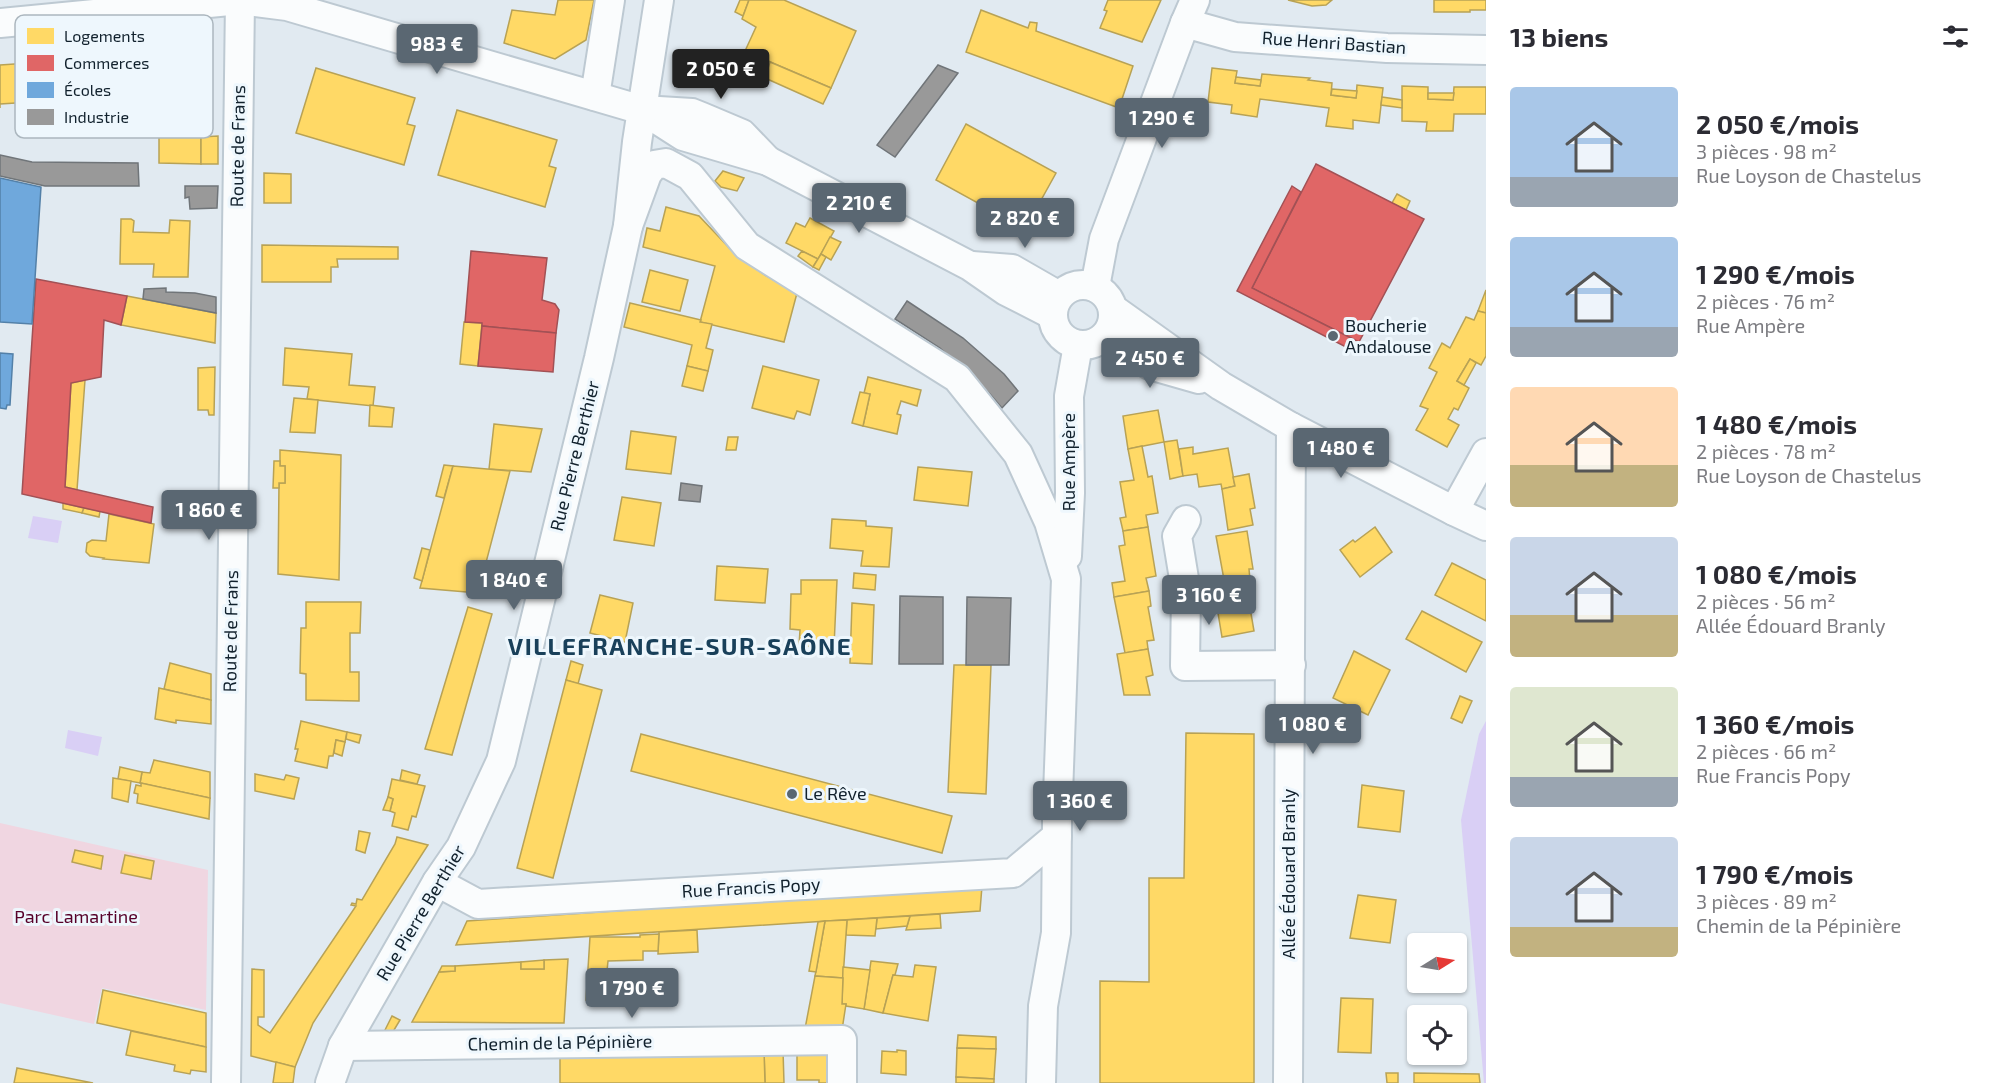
<!DOCTYPE html>
<html lang="fr">
<meta charset="utf-8">
<style>
body{margin:0;font-family:"Exo 2",sans-serif;background:#f7f7f7;color:#2b2b33;height:100vh;display:flex;flex-direction:column;font-size:22px;white-space:nowrap}
*{box-sizing:border-box;margin:0}
p{font-size:20px;color:#7c7c81}
.icon{flex:none;width:33px;height:33px;fill:none;stroke:currentColor;stroke-width:2;stroke-linecap:round;stroke-linejoin:round}
.map{position:relative;flex:1;overflow:hidden}
.sheet{display:flex;flex-direction:column;background:#fff;width:510px}
.sheet>*{flex:none}
.needle{width:39px;rotate:79deg}
.tools{position:absolute;left:1407px;top:933px;display:grid;gap:12px}
.tools a{display:grid;place-items:center;width:60px;height:60px;border-radius:6px;background:#fff;box-shadow:0 2px 4px #0004;font-size:30px}
.price{position:absolute;translate:-50% -51px;padding:0 14px;border-radius:6px;background:#5a6772;color:#fff;font-size:20px;line-height:39px;filter:drop-shadow(0 2px 3px #0008)}
.price::after{content:'';position:absolute;left:50%;top:36px;width:18px;height:14px;margin-left:-9px;background:inherit;clip-path:polygon(0 0,100% 0,50% 100%)}
.price.on{background:#222;color:#fff}
ul{padding:0;list-style:none}
li{display:flex;align-items:center;gap:18px;height:150px;padding:0 24px}
li span{display:grid;place-items:center;flex:none;width:168px;height:120px;border-radius:6px;color:#555}
li>.icon{margin-inline-start:auto}
span .icon{width:72px;height:72px;fill:#fffc;stroke-width:1}
li b{font-size:26px}
h2{display:flex;justify-content:space-between;align-items:center;height:72px;padding:0 24px;font-size:26px}
main{display:flex;flex:1;min-height:0}
.map>svg:first-child{display:block}
</style>
<main>
<div class="map">
<svg width="1486" height="1083" viewBox="0 0 1486 1083">
<rect width="100%" height="100%" fill="#e1eaf1"/>
<polygon fill="#f0d6e1" points="0,823 208,870 206,1010 102,988 94,1024 0,1003"/>
<g fill="#d9cff5">
<polygon points="33,516 62,521 58,543 28,538"/>
<polygon points="1486,721 1486,1083 1484,1083 1461,820 1479,734"/>
<polygon points="68,730 102,737 98,756 65,748"/>
</g>
<g fill="#ffd966" stroke="#b8a255" stroke-width="1.5">
<polygon points="558,0 594,0 586,40 555,59 504,43 512,10 555,15"/>
<polygon points="740,0 749,0 743,16 735,12"/>
<polygon points="749,0 784,0 856,31 831,88 745,51 756,27 742,19"/>
<polygon points="1108,0 1161,0 1142,42 1100,28 1107,11 1104,10"/>
<polygon points="1288,0 1332,0 1326,5 1312,6"/>
<polygon points="1434,0 1486,0 1486,10 1470,10 1470,12 1434,12"/>
<polygon points="981,10 1028,28 1030,22 1037,23 1036,31 1133,66 1119,108 966,52"/>
<polygon points="770,62 831,88 823,104 765,78"/>
<polygon points="29,63 31,102 0,104 0,108 0,65"/>
<polygon points="316,68 415,98 407,124 415,126 404,165 296,133"/>
<polygon points="1212,68 1237,71 1235,83 1260,86 1262,74 1310,78 1308,80 1332,83 1331,95 1356,98 1357,85 1383,88 1379,123 1353,120 1353,129 1326,126 1329,108 1260,99 1257,117 1231,113 1232,105 1208,102"/>
<polygon points="1236,77 1261,80 1260,86 1235,83"/>
<polygon points="1402,86 1428,87 1428,99 1453,100 1454,87 1486,87 1486,114 1454,114 1453,131 1426,131 1427,122 1402,121"/>
<polygon points="1332,89 1357,91 1356,98 1331,95"/>
<polygon points="1428,93 1454,93 1453,100 1428,99"/>
<polygon points="1382,97 1402,100 1402,108 1381,105"/>
<polygon points="163,105 201,105 201,164 159,163 159,136 162,136"/>
<polygon points="457,110 557,140 549,166 556,168 545,207 438,175"/>
<polygon points="966,124 1056,173 1025,229 936,180"/>
<polygon points="218,136 218,164 201,164 201,137"/>
<polygon points="723,171 744,178 737,191 721,187 715,181"/>
<polygon points="264,173 291,174 291,203 264,203"/>
<polygon points="1397,194 1410,201 1406,210 1392,203"/>
<polygon points="666,207 699,216 735,254 765,275 797,293 784,342 700,322 715,266 643,247 647,228 660,231"/>
<polygon points="810,218 834,231 818,259 786,243 796,223 805,227"/>
<polygon points="121,219 131,219 134,221 133,232 169,233 170,220 190,221 188,277 153,277 154,264 120,264"/>
<polygon points="830,237 841,242 831,260 821,254"/>
<polygon points="262,245 398,247 398,259 337,259 338,267 331,267 331,282 262,282"/>
<polygon points="802,251 818,259 813,267 798,256"/>
<polygon points="821,254 826,257 819,270 813,267"/>
<polygon points="650,270 688,280 680,311 642,302"/>
<polygon points="1486,290 1486,313 1478,311"/>
<polygon points="127,296 216,313 215,343 121,325"/>
<polygon points="630,303 701,320 700,322 712,324 706,348 713,350 708,371 687,366 692,345 624,327"/>
<polygon points="1478,311 1486,313 1486,356 1481,365 1470,359 1457,381 1469,388 1458,410 1454,408 1448,419 1459,425 1447,447 1416,430 1428,409 1420,406 1437,372 1429,368 1442,343 1450,348 1466,317 1474,320"/>
<polygon points="464,322 482,323 478,366 460,364"/>
<polygon points="285,348 352,354 349,385 375,387 373,406 307,399 309,387 283,385"/>
<polygon points="1470,359 1476,363 1464,385 1457,381"/>
<polygon points="687,366 708,371 703,391 682,386"/>
<polygon points="763,366 819,380 810,415 797,411 794,419 752,408"/>
<polygon points="215,367 214,415 209,415 208,410 198,410 198,368"/>
<polygon points="868,377 921,390 917,406 901,401 897,414 901,415 897,434 863,426 870,394 864,393"/>
<polygon points="85,380 77,490 65,487 71,383"/>
<polygon points="860,392 870,394 863,426 852,423"/>
<polygon points="294,398 318,400 315,433 290,432"/>
<polygon points="370,405 394,408 392,427 369,426"/>
<polygon points="1158,410 1164,442 1128,449 1123,416"/>
<polygon points="494,424 542,429 531,472 489,469"/>
<polygon points="631,431 676,437 671,474 626,469"/>
<polygon points="728,437 738,437 736,450 726,450"/>
<polygon points="1177,440 1183,476 1170,479 1164,442"/>
<polygon points="1142,446 1148,477 1152,476 1158,513 1146,515 1148,527 1123,531 1120,518 1126,517 1120,482 1134,480 1128,449"/>
<polygon points="1193,447 1193,454 1228,448 1235,486 1222,489 1221,484 1199,487 1197,474 1183,476 1179,449"/>
<polygon points="280,450 341,455 339,580 278,574 279,483 285,483 285,466 280,466"/>
<polygon points="274,461 280,461 280,466 285,466 285,483 279,483 279,488 273,488"/>
<polygon points="444,465 453,466 444,498 436,496"/>
<polygon points="453,466 510,471 478,593 420,588"/>
<polygon points="918,467 972,472 968,506 914,500"/>
<polygon points="1249,474 1255,508 1250,509 1253,525 1228,530 1222,489 1235,486 1233,477"/>
<polygon points="622,497 661,503 654,546 614,540"/>
<polygon points="63,503 84,508 82,513 63,509"/>
<polygon points="84,508 100,511 99,517 82,513"/>
<polygon points="109,514 154,524 149,563 103,559 104,558 90,556 86,552 87,543 92,540 106,541"/>
<polygon points="832,519 866,521 866,526 892,528 889,567 861,566 863,551 830,548"/>
<polygon points="1148,527 1156,576 1146,578 1149,591 1114,597 1112,583 1125,581 1119,546 1125,545 1123,531"/>
<polygon points="1375,527 1392,552 1360,577 1340,550 1353,540 1355,542"/>
<polygon points="1247,531 1253,569 1249,569 1250,580 1225,585 1216,536"/>
<polygon points="422,548 430,550 422,581 414,578"/>
<polygon points="1452,563 1486,580 1486,621 1435,595"/>
<polygon points="717,566 768,569 765,603 715,600"/>
<polygon points="854,573 876,575 875,590 853,588"/>
<polygon points="801,580 837,580 834,647 799,646 800,630 790,629 791,594 801,594"/>
<polygon points="1250,580 1253,595 1248,596 1254,631 1222,637 1216,601 1227,599 1225,585"/>
<polygon points="1149,591 1151,606 1148,607 1154,640 1147,641 1148,649 1125,653 1114,597"/>
<polygon points="600,595 633,603 625,642 590,633"/>
<polygon points="306,602 361,602 360,633 350,633 350,672 359,672 359,701 306,700 306,674 300,673 301,628 306,628"/>
<polygon points="852,603 874,605 872,664 850,663"/>
<polygon points="468,607 492,614 452,755 425,749"/>
<polygon points="1422,611 1482,642 1466,672 1406,639"/>
<polygon points="1148,649 1153,675 1146,677 1150,695 1124,695 1117,654"/>
<polygon points="1354,651 1390,670 1368,715 1333,698"/>
<polygon points="571,661 583,665 578,684 566,680"/>
<polygon points="170,663 211,674 211,700 164,689"/>
<polygon points="954,665 991,665 986,794 948,792"/>
<polygon points="566,680 602,690 553,878 517,868"/>
<polygon points="159,688 211,700 211,724 176,720 176,723 155,719"/>
<polygon points="1460,696 1472,701 1462,723 1451,718"/>
<polygon points="301,721 347,732 345,742 336,740 333,756 329,756 327,768 295,761 298,749 295,749"/>
<polygon points="347,732 361,735 359,743 346,739"/>
<polygon points="1186,733 1254,734 1254,1083 1100,1083 1100,981 1149,982 1149,878 1184,878"/>
<polygon points="641,734 952,816 942,853 631,771"/>
<polygon points="336,740 345,742 342,756 334,753"/>
<polygon points="154,760 210,772 210,798 140,783 142,772 150,773"/>
<polygon points="120,767 142,772 140,783 118,779"/>
<polygon points="402,770 420,775 417,784 400,780"/>
<polygon points="255,774 284,780 286,775 299,778 294,799 255,791"/>
<polygon points="113,778 131,781 128,802 112,798"/>
<polygon points="392,779 425,786 416,817 412,816 408,830 392,826 395,813 390,811 393,799 388,797"/>
<polygon points="141,783 210,798 209,819 137,803 138,794 134,793 136,785 141,786"/>
<polygon points="1362,785 1404,791 1400,832 1358,827"/>
<polygon points="388,797 393,799 390,811 383,810"/>
<polygon points="359,831 370,833 365,853 356,850"/>
<polygon points="397,837 428,845 313,1023 295,1067 251,1056 252,969 264,970 264,1017 258,1017 258,1025 270,1033 356,906 351,905 352,903 356,904 357,899 362,900 395,844"/>
<polygon points="75,850 103,856 101,869 72,862"/>
<polygon points="125,855 154,861 151,879 121,873"/>
<polygon points="982,886 980,911 456,945 467,921"/>
<polygon points="1358,895 1396,900 1390,943 1350,938"/>
<polygon points="940,914 941,928 906,930 910,916"/>
<polygon points="910,916 907,926 876,929 877,918"/>
<polygon points="877,918 875,936 846,935 847,920"/>
<polygon points="847,920 843,978 815,976 825,921"/>
<polygon points="825,921 816,972 809,971 818,922"/>
<polygon points="697,930 698,952 658,954 659,932"/>
<polygon points="659,934 658,951 643,951 643,960 608,961 604,1001 586,1000 590,937 640,937 640,935"/>
<polygon points="568,959 564,1023 412,1022 439,972 455,971 455,966 521,962 521,969 544,969 544,960"/>
<polygon points="544,960 544,969 521,969 521,962"/>
<polygon points="871,961 898,964 895,975 893,975 883,1013 864,1009"/>
<polygon points="915,965 936,967 928,1021 883,1013 893,975 913,977"/>
<polygon points="442,966 455,966 455,971 439,972"/>
<polygon points="843,967 870,970 864,1009 846,1006 846,1004 842,1004"/>
<polygon points="815,976 843,978 842,1004 846,1004 842,1030 804,1034"/>
<polygon points="103,990 206,1013 206,1047 97,1023"/>
<polygon points="1341,998 1373,999 1371,1053 1338,1052"/>
<polygon points="392,1016 400,1020 391,1035 382,1036"/>
<polygon points="131,1031 206,1047 206,1072 191,1070 190,1074 174,1071 175,1065 126,1055"/>
<polygon points="958,1035 996,1037 996,1049 957,1048"/>
<polygon points="836,1045 836,1083 819,1083 819,1080 797,1080 797,1050"/>
<polygon points="957,1048 996,1049 994,1079 956,1077"/>
<polygon points="764,1050 783,1050 784,1083 765,1083"/>
<polygon points="764,1050 765,1083 560,1083 560,1053"/>
<polygon points="897,1050 906,1051 906,1075 881,1073 882,1051 897,1052"/>
<polygon points="276,1062 295,1067 293,1083 273,1083"/>
<polygon points="17,1068 93,1083 14,1083"/>
<polygon points="1386,1073 1398,1073 1398,1083 1387,1083"/>
<polygon points="1414,1073 1479,1074 1480,1083 1414,1083"/>
<polygon points="956,1077 994,1079 994,1083 956,1083"/>
</g>
<g fill="#e06666" stroke="#a25155" stroke-width="1.5">
<polygon points="1316,164 1424,219 1359,342 1252,288"/>
<polygon points="1292,186 1301,192 1252,288 1351,338 1346,347 1237,291"/>
<polygon points="471,251 547,258 542,300 555,304 559,310 556,333 482,326 482,323 465,322"/>
<polygon points="36,279 127,296 121,325 104,320 101,377 71,383 65,487 153,507 151,523 22,494"/>
<polygon points="482,326 556,333 553,372 478,366"/>
</g>
<g fill="#6fa8dc" stroke="#5380a8" stroke-width="1.5">
<polygon points="0,178 41,187 32,324 0,322"/>
<polygon points="0,353 13,354 10,405 7,405 6,409 0,408"/>
</g>
<g fill="#999" stroke="#707579" stroke-width="1.5">
<polygon points="938,65 958,73 895,157 877,145"/>
<polygon points="0,155 32,162 138,163 139,186 45,186 0,176"/>
<polygon points="185,186 218,186 217,208 190,209 189,197 185,198"/>
<polygon points="166,288 166,292 195,293 216,297 216,313 143,299 144,289"/>
<polygon points="907,301 963,338 1004,374 1018,391 1002,408 990,394 940,348 895,319"/>
<polygon points="681,483 702,486 700,502 679,500"/>
<polygon points="900,596 943,597 943,664 899,664"/>
<polygon points="967,597 1011,598 1009,665 966,665"/>
</g>
<g fill="none" stroke-linecap="round" stroke-linejoin="round">
<g stroke="#bdc9d2" stroke-width="32">
<g id="minor">
<polyline points="0,23 240,0 287,6 642,110 692,113 702,117 742,134 768,161"/>
<polyline points="1185,23 1235,37 1387,48 1486,50"/>
<polyline points="595,96 610,0"/>
<polyline points="644,111 683,136 768,161 970,266 1006,291 1053,315"/>
<polyline points="628,226 647,174 654,165 666,163 690,176 747,246 957,378 1018,454 1049,522 1066,579 1057,821 1056,933 1043,1006 1041,1083"/>
<polyline points="972,266 1012,269 1059,296"/>
<circle cx="1083" cy="315" r="30"/>
<polyline points="1095,287 1104,239 1185,23 1195,0"/>
<polyline points="1113,309 1221,386 1291,427 1454,511 1486,526"/>
<polyline points="1104,337 1150,365 1199,379"/>
<polyline points="1454,511 1486,453"/>
<polyline points="1186,520 1177,536 1186,591 1185,666 1291,665"/>
<polyline points="1067,556 1070,493 1069,396 1078,345"/>
<polyline points="437,882 478,904 1013,873 1057,836"/>
<polyline points="343,1046 842,1040 842,1083"/>
<polyline points="226,1083 240,0"/>
<polyline points="330,1083 343,1046 437,882 461,847 501,761 599,358 628,226 637,142 659,0"/>
<polyline points="1288,1083 1291,427"/>
</g>
</g>
<use href="#minor" stroke="#fafcfd" stroke-width="28"/>
</g>
<g fill="#5a6772" stroke="#eef7fd" stroke-width="2">
<circle cx="1333" cy="336" r="6"/>
<circle cx="792" cy="794" r="6"/>
</g>
<g text-anchor="middle" stroke-width="6" stroke-linejoin="round" paint-order="stroke">
<g font-size="18" fill="#11212d" stroke="#eef7fd">
<text transform="translate(1334 43) rotate(4)" y="6">Rue Henri Bastian</text>
<text transform="translate(238 146) rotate(-89)" y="6">Route de Frans</text>
<text transform="translate(575 456) rotate(-76)" y="6">Rue Pierre Berthier</text>
<text transform="translate(1069 462) rotate(-90)" y="6">Rue Ampère</text>
<text transform="translate(231 631) rotate(-89)" y="6">Route de Frans</text>
<text transform="translate(1289 874) rotate(-90)" y="6">Allée Édouard Branly</text>
<text transform="translate(751 888) rotate(-3)" y="6">Rue Francis Popy</text>
<text transform="translate(421 913) rotate(-59)" y="6">Rue Pierre Berthier</text>
<text transform="translate(560 1043) rotate(-1)" y="6">Chemin de la Pépinière</text>
</g>
<g font-size="18" fill="#11212d" stroke="#eef7fd" text-anchor="start">
<text x="1345" y="332">Boucherie<tspan x="1345" dy="21">Andalouse</tspan></text>
<text x="804" y="800">Le Rêve</text>
</g>
<g font-size="18" fill="#570029" stroke="#eef7fd">
<text x="76" y="923">Parc Lamartine</text>
</g>
<g font-size="24" font-weight="bold" letter-spacing="1.5" fill="#19405a" stroke="#eef7fd">
<text x="680" y="655">VILLEFRANCHE-SUR-SAÔNE</text>
</g>
</g>
<rect x="15" y="15" width="198" height="123" rx="9" fill="#eef7fd" stroke="#acb7bf" stroke-width="1.5"/>
<rect x="27" y="28" width="27" height="16" fill="#ffd966"/>
<rect x="27" y="55" width="27" height="16" fill="#e06666"/>
<rect x="27" y="82" width="27" height="16" fill="#6fa8dc"/>
<rect x="27" y="109" width="27" height="16" fill="#999"/>
<g font-size="16" fill="#11212d">
<text x="64" y="42">Logements</text>
<text x="64" y="69">Commerces</text>
<text x="64" y="96">Écoles</text>
<text x="64" y="123">Industrie</text>
</g>
</svg>
<div class="tools">
<a><svg class="needle" viewBox="-14 -14 28 28"><path d="M0-13l5 13h-10z" fill="#e53935"/><path d="M0 13l5-13h-10z" fill="#7c7c81"/></svg></a>
<a><svg class="icon" aria-label="locate" viewBox="0 0 24 24"><circle cx="12" cy="12" r="6"/><path d="M12 2v4M12 18v4M2 12h4M18 12h4"/></svg></a>
</div>
<b class="price" style="left:437px;top:75px">983 €</b>
<b class="price on" style="left:721px;top:100px">2 050 €</b>
<b class="price" style="left:1162px;top:149px">1 290 €</b>
<b class="price" style="left:859px;top:234px">2 210 €</b>
<b class="price" style="left:1025px;top:249px">2 820 €</b>
<b class="price" style="left:1150px;top:389px">2 450 €</b>
<b class="price" style="left:1341px;top:479px">1 480 €</b>
<b class="price" style="left:209px;top:541px">1 860 €</b>
<b class="price" style="left:514px;top:611px">1 840 €</b>
<b class="price" style="left:1209px;top:626px">3 160 €</b>
<b class="price" style="left:1313px;top:755px">1 080 €</b>
<b class="price" style="left:1080px;top:832px">1 360 €</b>
<b class="price" style="left:632px;top:1019px">1 790 €</b>
</div>
<section class="sheet">
<h2>13 biens<svg class="icon" aria-label="filters" viewBox="0 0 24 24"><path d="M4 7h16M4 17h16"/><circle cx="9" cy="7" r="2"/><circle cx="15" cy="17" r="2"/></svg></h2>
<ul>
<li><span style="background:linear-gradient(#a9c7e8 75%,#9aa5b1 0)"><svg class="icon" aria-label="home" viewBox="0 0 24 24"><path d="M3 11l9-7 9 7M6 9v11h12V9"/></svg></span><div><b>2 050 €/mois</b><p>3 pièces · 98 m²</p><p>Rue Loyson de Chastelus</p></div></li>
<li><span style="background:linear-gradient(#a9c7e8 75%,#9aa5b1 0)"><svg class="icon" aria-label="home" viewBox="0 0 24 24"><path d="M3 11l9-7 9 7M6 9v11h12V9"/></svg></span><div><b>1 290 €/mois</b><p>2 pièces · 76 m²</p><p>Rue Ampère</p></div></li>
<li><span style="background:linear-gradient(#ffd9b3 65%,#c2b280 0)"><svg class="icon" aria-label="home" viewBox="0 0 24 24"><path d="M3 11l9-7 9 7M6 9v11h12V9"/></svg></span><div><b>1 480 €/mois</b><p>2 pièces · 78 m²</p><p>Rue Loyson de Chastelus</p></div></li>
<li><span style="background:linear-gradient(#c9d6e8 65%,#c2b280 0)"><svg class="icon" aria-label="home" viewBox="0 0 24 24"><path d="M3 11l9-7 9 7M6 9v11h12V9"/></svg></span><div><b>1 080 €/mois</b><p>2 pièces · 56 m²</p><p>Allée Édouard Branly</p></div></li>
<li><span style="background:linear-gradient(#dfe7d0 75%,#9aa5b1 0)"><svg class="icon" aria-label="home" viewBox="0 0 24 24"><path d="M3 11l9-7 9 7M6 9v11h12V9"/></svg></span><div><b>1 360 €/mois</b><p>2 pièces · 66 m²</p><p>Rue Francis Popy</p></div></li>
<li><span style="background:linear-gradient(#c9d6e8 75%,#c2b280 0)"><svg class="icon" aria-label="home" viewBox="0 0 24 24"><path d="M3 11l9-7 9 7M6 9v11h12V9"/></svg></span><div><b>1 790 €/mois</b><p>3 pièces · 89 m²</p><p>Chemin de la Pépinière</p></div></li>
</ul>
</section>
</main>
